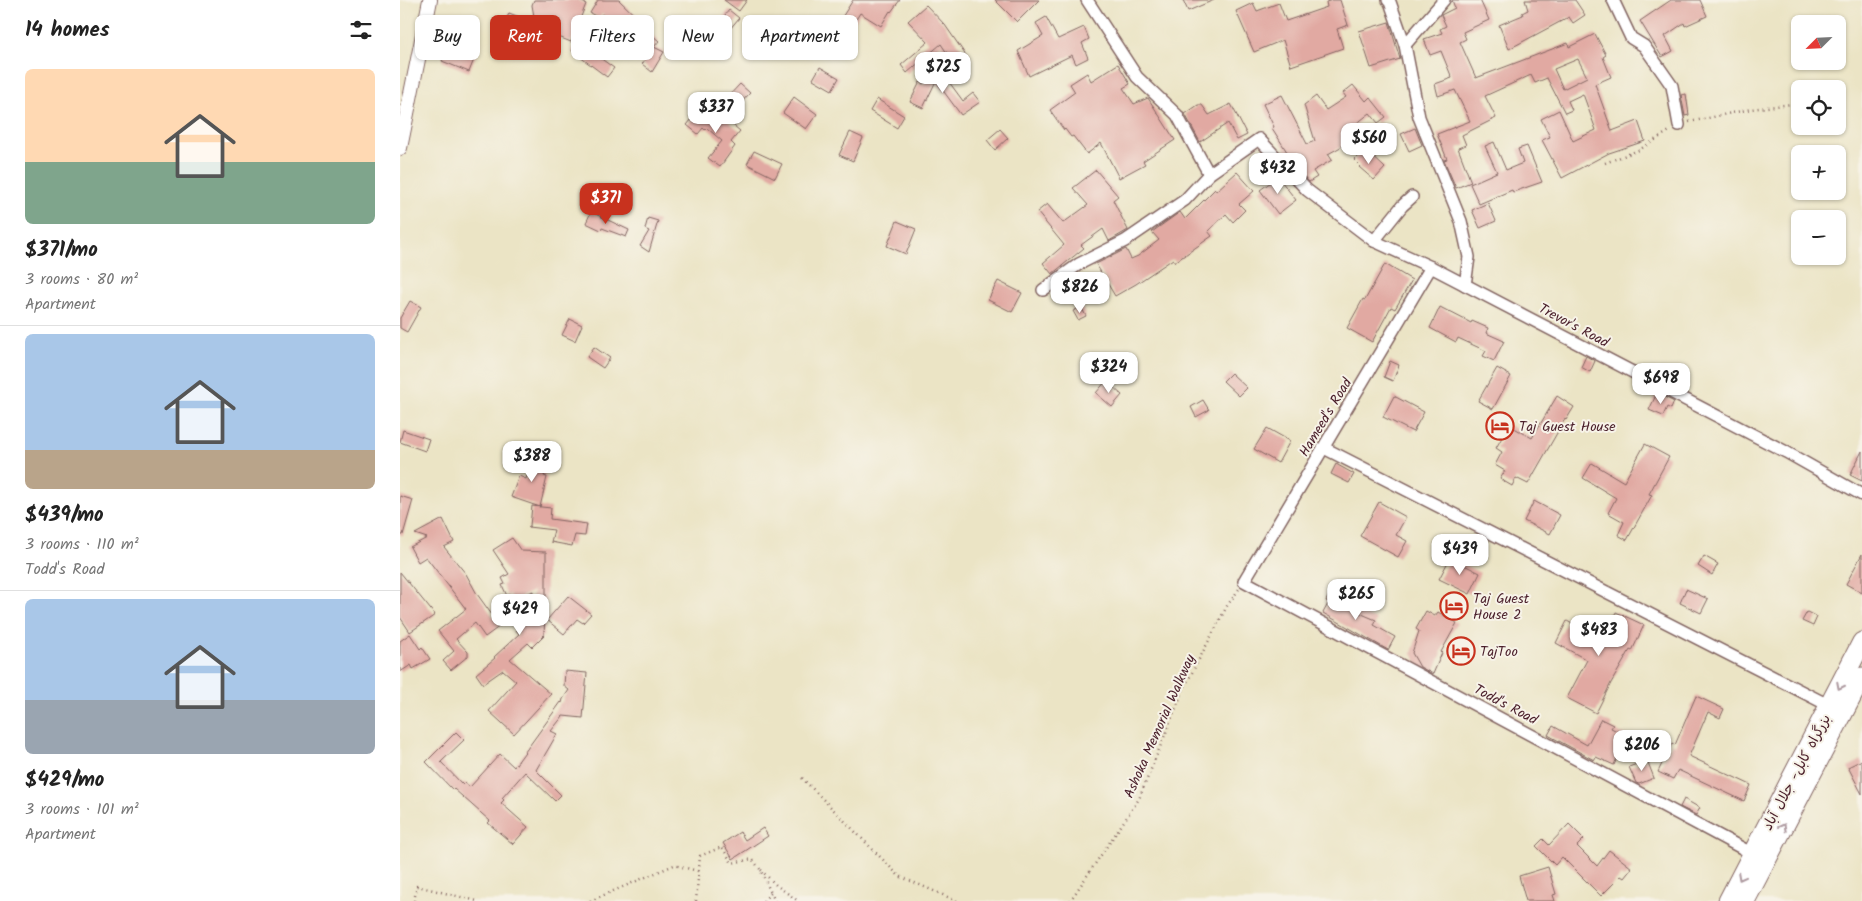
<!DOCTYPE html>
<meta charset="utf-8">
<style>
body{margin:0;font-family:Kalam,"Playpen Sans Arabic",sans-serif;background:#f2f2f2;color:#222;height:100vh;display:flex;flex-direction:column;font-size:19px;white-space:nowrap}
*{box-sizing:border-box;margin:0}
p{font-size:16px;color:#767676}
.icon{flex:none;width:28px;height:28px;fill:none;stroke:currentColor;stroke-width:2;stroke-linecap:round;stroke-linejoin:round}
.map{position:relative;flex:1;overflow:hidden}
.drawer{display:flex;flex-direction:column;background:#fff;width:400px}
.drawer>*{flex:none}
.guide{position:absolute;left:15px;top:15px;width:475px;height:45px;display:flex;gap:10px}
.needle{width:32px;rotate:246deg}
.fabs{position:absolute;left:1391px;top:15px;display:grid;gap:10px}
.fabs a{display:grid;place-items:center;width:55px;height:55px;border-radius:8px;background:#fff;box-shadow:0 1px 4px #0004;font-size:25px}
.price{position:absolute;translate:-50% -42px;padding:0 11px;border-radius:10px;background:#fff;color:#222;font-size:16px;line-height:32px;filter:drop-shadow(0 1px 2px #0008)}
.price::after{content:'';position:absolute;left:50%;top:30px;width:15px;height:11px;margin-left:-8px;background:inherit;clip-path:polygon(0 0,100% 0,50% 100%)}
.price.on{background:#c8321e;color:#fff}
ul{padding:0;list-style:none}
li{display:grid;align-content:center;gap:10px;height:265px;padding:0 25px}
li+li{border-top:1px solid #e0e0e0}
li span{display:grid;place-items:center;height:155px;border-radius:8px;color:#555}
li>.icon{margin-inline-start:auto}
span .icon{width:90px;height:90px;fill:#fffc;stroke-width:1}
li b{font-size:21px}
h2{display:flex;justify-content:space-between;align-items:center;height:60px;padding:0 25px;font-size:21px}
.tag{padding:0 18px;border-radius:8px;background:#fff;box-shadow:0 1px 4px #0004;font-size:18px;line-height:45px}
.tag.on{background:#c8321e;color:#fff}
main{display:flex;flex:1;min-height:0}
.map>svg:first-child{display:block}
</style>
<main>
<section class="drawer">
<h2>14 homes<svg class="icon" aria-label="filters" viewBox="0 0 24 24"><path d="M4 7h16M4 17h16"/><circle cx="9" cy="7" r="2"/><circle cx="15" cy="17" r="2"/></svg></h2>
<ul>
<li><span style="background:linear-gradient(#ffd9b3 60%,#7fa58c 0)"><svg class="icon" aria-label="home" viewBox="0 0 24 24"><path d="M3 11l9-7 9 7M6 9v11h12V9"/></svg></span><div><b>$371/mo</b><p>3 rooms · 80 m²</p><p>Apartment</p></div></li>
<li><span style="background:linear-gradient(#a9c7e8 75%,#b9a48a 0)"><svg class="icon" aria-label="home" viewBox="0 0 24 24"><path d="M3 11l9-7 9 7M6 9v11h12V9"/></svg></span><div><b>$439/mo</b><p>3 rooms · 110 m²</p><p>Todd's Road</p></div></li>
<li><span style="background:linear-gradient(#a9c7e8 65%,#9aa5b1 0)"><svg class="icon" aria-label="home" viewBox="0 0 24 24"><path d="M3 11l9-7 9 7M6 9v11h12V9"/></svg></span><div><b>$429/mo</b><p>3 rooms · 101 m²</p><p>Apartment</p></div></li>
</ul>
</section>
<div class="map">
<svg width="1462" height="901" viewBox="0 0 1462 901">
<rect width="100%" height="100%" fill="#f7f3e8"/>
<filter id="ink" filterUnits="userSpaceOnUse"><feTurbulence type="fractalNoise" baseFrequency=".02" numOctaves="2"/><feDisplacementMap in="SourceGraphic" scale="10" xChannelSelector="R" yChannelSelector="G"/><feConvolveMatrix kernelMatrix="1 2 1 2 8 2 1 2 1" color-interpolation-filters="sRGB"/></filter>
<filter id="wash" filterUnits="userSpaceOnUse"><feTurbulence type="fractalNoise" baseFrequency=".0096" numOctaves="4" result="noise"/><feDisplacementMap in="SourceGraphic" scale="20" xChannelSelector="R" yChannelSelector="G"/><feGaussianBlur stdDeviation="1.12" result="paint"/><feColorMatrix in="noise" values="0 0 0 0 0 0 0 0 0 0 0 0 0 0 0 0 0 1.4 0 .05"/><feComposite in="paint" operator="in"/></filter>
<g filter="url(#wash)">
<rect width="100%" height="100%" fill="#ebe4c5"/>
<g id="blocks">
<g fill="#e1a9a2" fill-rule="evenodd">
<polygon points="134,0 178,0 186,4 171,42 136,28 132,5"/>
<polygon points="198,0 219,0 247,27 245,29 259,41 254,47 264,52 252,72 242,64 245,60 231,48 234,44 202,14 199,18 190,13"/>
<polygon points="324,0 347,0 339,11"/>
<polygon points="453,0 500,0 491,12 490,11 481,26 460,13 450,29 439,22"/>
<polygon points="595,0 639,0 617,22"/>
<polygon points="783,0 814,0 788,11"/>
<polygon points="932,0 940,0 948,25 937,29 943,48 891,66 883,40 854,52 836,11 853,3 857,11 879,3 886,21 927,7 926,2"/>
<path d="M 1052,0 L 1080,0 L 1089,20 L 1063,32 L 1066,39 L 1060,42 L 1076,78 L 1168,43 L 1169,47 L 1195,34 L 1206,55 L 1203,57 L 1211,77 L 1195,84 L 1212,131 L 1238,121 L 1245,141 L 1209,153 L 1162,178 L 1142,140 L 1150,137 L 1141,119 L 1159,110 L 1173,141 L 1196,130 L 1183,94 L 1168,101 L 1172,110 L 1165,113 L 1147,78 L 1135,83 L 1131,75 L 1085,96 L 1096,118 L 1062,135 L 1066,145 L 1058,148 L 1071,182 L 1056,188 L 1044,160 L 1047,159 L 1037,134 L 1070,121 L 1055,90 L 1038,96 L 1035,84 L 1052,78 L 1041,51 L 1030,55 L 1024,39 L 1042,33 L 1040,29 L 1046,26 L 1041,15 L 1055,8 ZM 1178,59 L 1187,77 L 1163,89 L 1154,69 Z"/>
<polygon points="1125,0 1175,0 1185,15 1173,23 1169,17 1109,49 1099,25 1123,15 1122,13 1128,10"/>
<polygon points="1271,0 1300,0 1307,16 1285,26 1284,23 1265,36 1273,51 1262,57 1240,21"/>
<polygon points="526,5 545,25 569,60 557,68 541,44 507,73 501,65 528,42 508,21"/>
<polygon points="329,10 339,18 319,42 310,34"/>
<polygon points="109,13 135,23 125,49 99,39"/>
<polygon points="646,17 658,39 684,27 689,39 682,43 688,58 676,64 672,55 629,76 618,51 643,36 636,23"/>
<polygon points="989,22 1000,59 971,68 959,31"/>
<polygon points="389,29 398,35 386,58 376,52"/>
<polygon points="51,36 79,47 69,72 42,61"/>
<polygon points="178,42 214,68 207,77 172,51"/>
<polygon points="718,64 730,84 723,88 734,104 748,98 775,140 743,161 745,164 719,178 701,143 687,154 673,136 671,137 665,129 664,130 650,110 675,92 670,84 687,73 691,81"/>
<polygon points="420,67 439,78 432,90 413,79"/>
<polygon points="541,71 563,101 573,93 580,102 561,115 536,81 523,108 510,102 520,82 523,84"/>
<polygon points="340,84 350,93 335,109 325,100"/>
<polygon points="953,85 966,101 970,97 986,117 978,123 970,113 951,128 957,138 928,154 932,160 913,171 917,177 909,182 899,171 872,128 874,127 863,104 882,95 907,144 915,141 904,105 916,96 926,110 946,97 943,93"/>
<polygon points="1286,94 1289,115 1285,116 1281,95"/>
<polygon points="394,97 417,114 406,129 383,113"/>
<polygon points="477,99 504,116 497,128 470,111"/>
<polygon points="831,104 847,135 837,140 828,123 800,142 785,114 798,105 802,105 809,115"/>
<polygon points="301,108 315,122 321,115 340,131 331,142 335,146 320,167 308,158 322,141 307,128 305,130 303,128 298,134 287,125"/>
<polygon points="1015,128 1022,145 1009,151 1001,134"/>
<polygon points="600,129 608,138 595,150 587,140"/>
<polygon points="450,132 463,138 453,161 439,155"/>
<polygon points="1094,142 1106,170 1123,163 1118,149 1127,146 1142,182 1113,192 1112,190 1079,204 1070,184 1097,172 1085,146"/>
<polygon points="965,149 985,168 974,180 959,167 960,166 954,160"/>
<polygon points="354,151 382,164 375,178 347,164"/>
<polygon points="696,170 718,196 713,200 728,230 709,241 703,229 681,245 684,248 652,274 643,263 664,245 637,212 647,204 663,223 688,205 673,188"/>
<polygon points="837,172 854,191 839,204 845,210 833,222 826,214 808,231 812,236 775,262 773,259 736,284 715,296 696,264 726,249 731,259 738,256 759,240 752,232 780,212 785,219 815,189 816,191"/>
<polygon points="878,177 896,200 878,214 860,190"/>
<polygon points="1088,203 1096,221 1080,228 1072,210"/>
<polygon points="191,212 229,230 226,237 202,228 201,230 186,223"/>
<polygon points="248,218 258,221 249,252 240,246 249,231 245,229"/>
<polygon points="497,221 516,229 506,254 487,246"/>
<polygon points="985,264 1012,280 995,309 991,307 972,342 947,328 963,299 965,300"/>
<polygon points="598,281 622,293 612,312 588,300"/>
<polygon points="10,301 21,307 7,332 0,328 0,318"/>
<polygon points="681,307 686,316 678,320 673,311"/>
<polygon points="1040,307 1071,323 1072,321 1088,328 1086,333 1104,341 1094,361 1083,356 1086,351 1058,338 1056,342 1030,328"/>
<polygon points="170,319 182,325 175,341 162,335"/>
<polygon points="194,347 210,358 203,368 187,357"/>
<polygon points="1186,356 1195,361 1190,372 1181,367"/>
<polygon points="990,361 999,365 993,381 984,377"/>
<polygon points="1097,368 1111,376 1093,409 1078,401"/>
<polygon points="831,373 847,388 839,396 823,381"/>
<polygon points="706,381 722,395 712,407 696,393"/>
<polygon points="1257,393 1274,402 1271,409 1267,407 1263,416 1249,410"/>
<polygon points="994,396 1024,412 1013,432 983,417"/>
<polygon points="1157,396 1174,407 1166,420 1165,419 1128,484 1116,478 1112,486 1100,479 1105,471 1095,465 1102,452 1096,448 1109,425 1132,438"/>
<polygon points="803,400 809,410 796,417 791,407"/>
<polygon points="867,428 890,441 878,463 854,449"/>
<polygon points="3,430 29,439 25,451 0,442"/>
<polygon points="1245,444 1269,457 1249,494 1252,495 1227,540 1218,535 1224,522 1208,513 1216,498 1183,478 1192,463 1224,482"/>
<polygon points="1462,451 1462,481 1450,475"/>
<polygon points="134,455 149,460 144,476 147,477 140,507 111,497 119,476 126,479"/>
<polygon points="936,464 954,474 949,483 931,474"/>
<polygon points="0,496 13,500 3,535 0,535"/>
<polygon points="1134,501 1160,515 1150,534 1124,521"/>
<polygon points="979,502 1006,517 996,535 1007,541 998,557 960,536"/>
<polygon points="132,506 151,508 150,519 187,524 185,536 175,535 172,546 151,542 154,530 128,527 130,526"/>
<polygon points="43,519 54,542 44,547 66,574 77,594 100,626 85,637 75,623 56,639 68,652 68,656 51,670 43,661 54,651 38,631 66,609 26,557 18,562 10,547 27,538 15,534"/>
<polygon points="112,538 121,551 146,552 146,594 144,635 132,647 128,643 110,659 151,694 114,734 89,711 116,681 103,670 83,684 76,674 95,658 94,657 119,634 116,630 131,615 133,591 112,601 110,594 107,596 102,585 105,584 102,578 109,574 93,550"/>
<polygon points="1462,554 1462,593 1446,584"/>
<polygon points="1304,556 1318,564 1312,575 1298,566"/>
<polygon points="1050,558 1080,573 1070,594 1039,579"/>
<polygon points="0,572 35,615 10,632 0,617"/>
<polygon points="1286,589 1308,599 1301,613 1280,603"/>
<polygon points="931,591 959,608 957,612 976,620 974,625 995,637 988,650 923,613 929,602 926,601"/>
<polygon points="168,596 191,614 183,623 177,619 164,634 147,620"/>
<polygon points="1026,611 1035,616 1038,612 1057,623 1041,652 1042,653 1033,674 1020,667 1012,653 1019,631 1016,629"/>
<polygon points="1216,612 1244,625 1232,651 1230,650 1211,683 1196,713 1167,698 1187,660 1156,643 1167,621 1202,640"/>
<polygon points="1407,612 1417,617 1413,626 1402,621"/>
<polygon points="10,634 20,649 22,647 30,659 13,669 11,665 0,672 0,641"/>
<polygon points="165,671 187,673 183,718 163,716 151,731 157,734 136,770 161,795 155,801 125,772 102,798 104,800 101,803 128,827 113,844 88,823 90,821 54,789 53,790 26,762 56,732 64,740 41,762 62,784 64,782 70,787 100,754 114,767 161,702 162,703 163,699 169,690 164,686"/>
<polygon points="1296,696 1324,709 1320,718 1308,712 1289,756 1351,785 1344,801 1278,770 1273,779 1258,772 1272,743 1275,745"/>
<polygon points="1201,719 1213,725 1211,728 1227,736 1214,765 1196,757 1194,760 1148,735 1153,726 1187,745"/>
<polygon points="1247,760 1254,778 1239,784 1236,783 1229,767"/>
<polygon points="1462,760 1462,794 1448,767"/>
<polygon points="1284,799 1300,808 1296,815 1280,807"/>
<polygon points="1169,824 1184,839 1177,846 1197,866 1209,850 1232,868 1224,878 1221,876 1201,896 1162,857 1155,865 1136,846 1143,839 1149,845"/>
<polygon points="363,828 368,836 333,859 323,843 340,832 345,840"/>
<polygon points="1148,867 1156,894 1153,895 1155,901 1126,901 1119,876"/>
</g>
</g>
</g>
<g filter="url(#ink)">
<use href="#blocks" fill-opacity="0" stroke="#826461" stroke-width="1"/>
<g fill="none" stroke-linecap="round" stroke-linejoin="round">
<g stroke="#826461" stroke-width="14">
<g id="minor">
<polyline points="687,0 737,77 777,115 809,174 859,139 907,190 974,241 1031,267 1386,452 1462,495"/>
<polyline points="988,0 990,2 1005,45 1019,117 1061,221 1069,257 1065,285"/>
<polyline points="1213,0 1231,38 1244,46 1272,86 1279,125"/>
<polyline points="1005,45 1044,0"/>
<polyline points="974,241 1002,206 1012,197"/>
<polyline points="1031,267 844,581 1353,854"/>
<polyline points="643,290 679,264 725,241 785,200 809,174"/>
<polyline points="924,448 1430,706"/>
</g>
</g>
<g stroke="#826461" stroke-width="16">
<polyline id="tertiary" points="0,148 30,0"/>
</g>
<g stroke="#826461" stroke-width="21">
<g id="trunk">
<polyline points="1328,901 1462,642"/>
<polyline points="1345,901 1462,677"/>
</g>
</g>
<g stroke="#826461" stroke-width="2.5" stroke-dasharray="1 4" stroke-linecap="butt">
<polyline points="1438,99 1444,98"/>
<polyline points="1289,122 1351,109 1400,103"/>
<polyline points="1205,163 1239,150 1271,130"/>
<polyline points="402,778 499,876 557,901"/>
<polyline points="361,870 376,885 398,901"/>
<polyline points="14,901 17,886 77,901"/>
<polyline points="190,901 274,865 298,871"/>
<polyline points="296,901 300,856 322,847 332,863 352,859 360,869 371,893"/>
<polyline points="363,901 371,893 375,901"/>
<polyline points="670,901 739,799 784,688 827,606 839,589"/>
</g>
<use href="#minor" stroke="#fff" stroke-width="11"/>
<use href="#tertiary" stroke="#fff" stroke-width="14"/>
<use href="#trunk" stroke="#fff" stroke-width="19"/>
</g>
<defs><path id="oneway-chevron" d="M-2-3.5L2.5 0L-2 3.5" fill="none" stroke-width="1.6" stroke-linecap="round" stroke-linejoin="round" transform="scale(1.25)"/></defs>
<g stroke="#ae9aa0">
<use href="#oneway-chevron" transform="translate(1440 686) rotate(117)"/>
<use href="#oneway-chevron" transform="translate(1383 827) rotate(-62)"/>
<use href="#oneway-chevron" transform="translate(1341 877) rotate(118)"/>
</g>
</g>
<defs>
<g id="hotel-ring" transform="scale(1.4375)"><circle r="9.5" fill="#f7f3e8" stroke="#c8321e" stroke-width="1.5"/><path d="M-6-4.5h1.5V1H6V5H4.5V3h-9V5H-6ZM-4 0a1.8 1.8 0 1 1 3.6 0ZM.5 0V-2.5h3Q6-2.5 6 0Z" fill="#c8321e"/></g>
</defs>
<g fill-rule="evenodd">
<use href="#hotel-ring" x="1100" y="426"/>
<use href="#hotel-ring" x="1054" y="606"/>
<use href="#hotel-ring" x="1061" y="651"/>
</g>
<g text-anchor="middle" stroke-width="4" stroke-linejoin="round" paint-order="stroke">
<g font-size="14" fill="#4a1f2b" stroke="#f7f3e8">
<text transform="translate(1174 325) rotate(28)" y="5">Trevor's Road</text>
<text transform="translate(925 417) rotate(-59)" y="5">Hameed's Road</text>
<text transform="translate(1106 704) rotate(28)" y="5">Todd's Road</text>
<text transform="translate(759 726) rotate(-66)" y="5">Ashoka Memorial Walkway</text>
<text transform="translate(1396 772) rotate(-62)" y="5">بزرگراه کابل- جلال آباد</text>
</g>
<g font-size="14" fill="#4a1f2b" stroke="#f7f3e8" text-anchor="start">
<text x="1119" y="431">Taj Guest House</text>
<text x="1073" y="603">Taj Guest<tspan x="1073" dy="16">House 2</tspan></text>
<text x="1080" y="656">TajToo</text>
</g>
</g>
</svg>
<div class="fabs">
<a><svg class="needle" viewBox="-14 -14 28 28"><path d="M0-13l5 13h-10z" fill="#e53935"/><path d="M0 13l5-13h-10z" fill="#767676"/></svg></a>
<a><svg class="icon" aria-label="locate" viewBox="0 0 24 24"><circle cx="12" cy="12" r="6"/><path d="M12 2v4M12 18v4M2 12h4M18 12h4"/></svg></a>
<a>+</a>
<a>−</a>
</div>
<b class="price" style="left:543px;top:94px">$725</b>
<b class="price" style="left:316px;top:134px">$337</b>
<b class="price" style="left:969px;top:165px">$560</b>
<b class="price" style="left:878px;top:195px">$432</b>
<b class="price on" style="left:206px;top:225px">$371</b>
<b class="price" style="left:680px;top:314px">$826</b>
<b class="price" style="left:709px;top:394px">$324</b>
<b class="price" style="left:1261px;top:405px">$698</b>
<b class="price" style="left:132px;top:483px">$388</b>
<b class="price" style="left:1060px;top:576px">$439</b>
<b class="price" style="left:956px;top:621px">$265</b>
<b class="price" style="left:120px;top:636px">$429</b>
<b class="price" style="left:1199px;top:657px">$483</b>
<b class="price" style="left:1242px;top:772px">$206</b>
<div class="guide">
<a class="tag">Buy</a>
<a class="tag on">Rent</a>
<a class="tag">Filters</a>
<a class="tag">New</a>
<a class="tag">Apartment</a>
</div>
</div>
</main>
